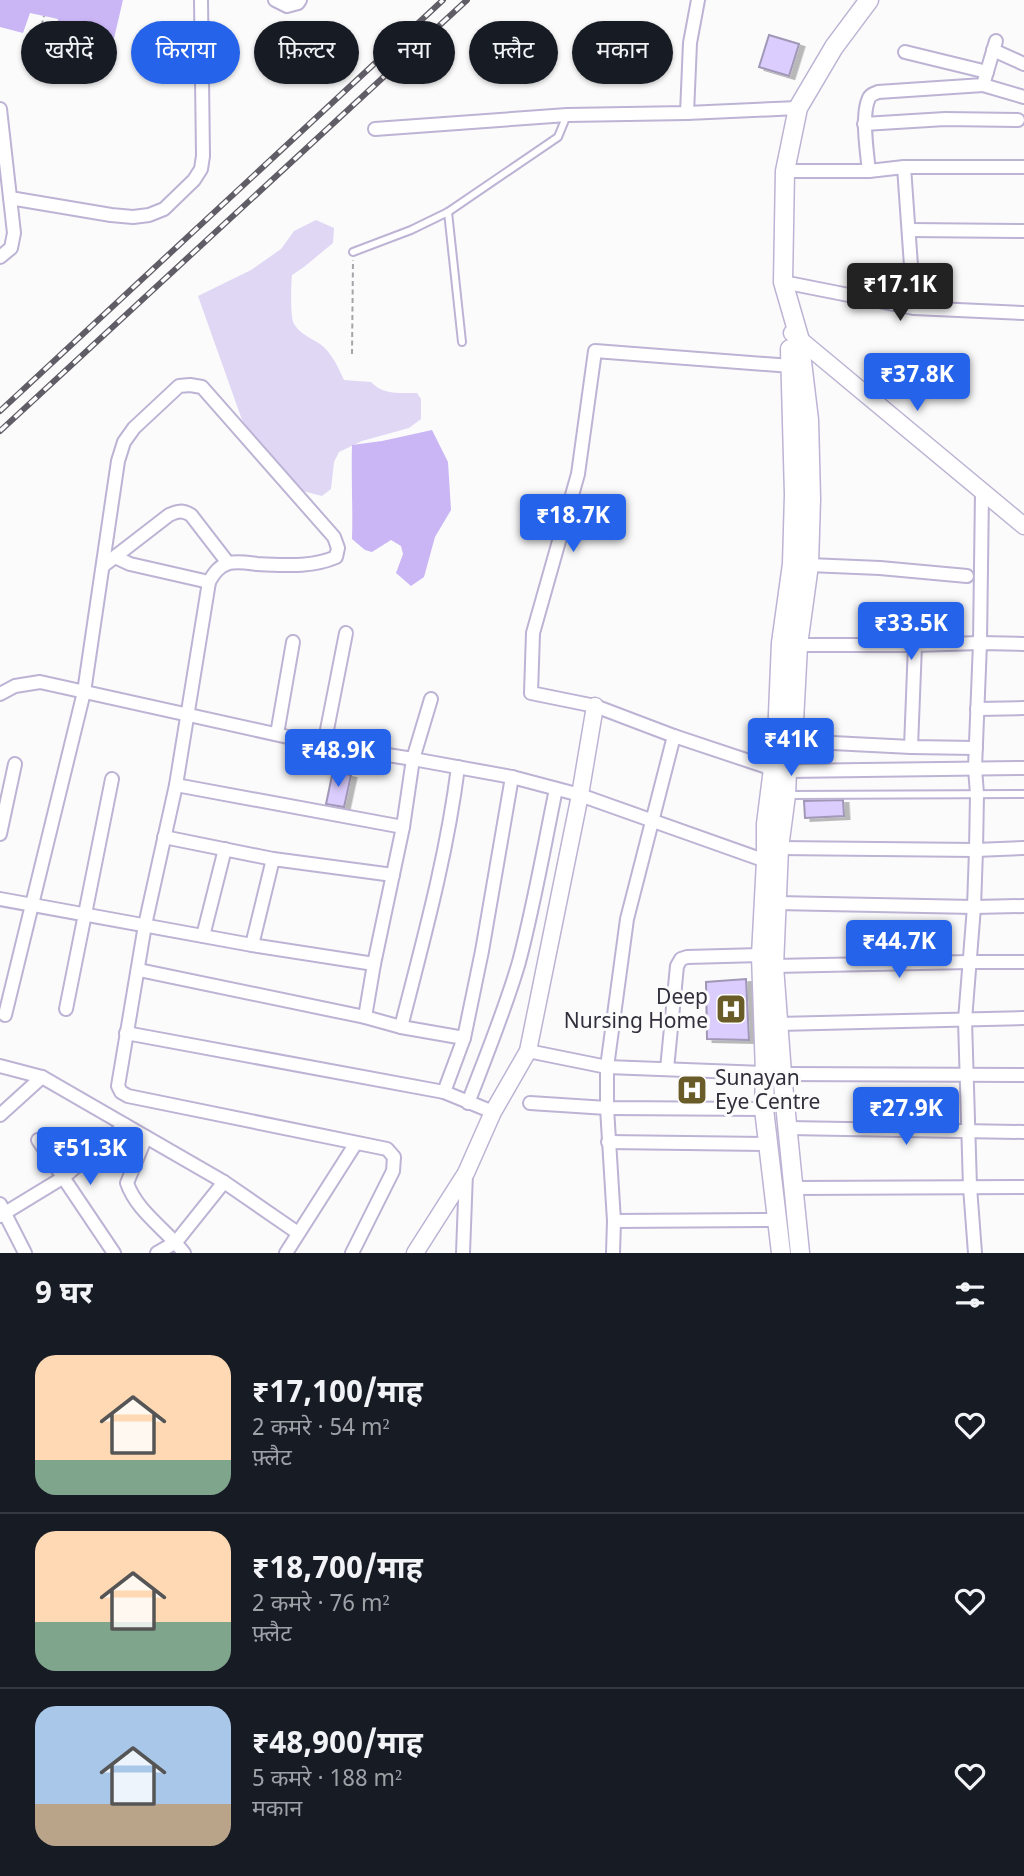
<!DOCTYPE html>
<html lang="hi">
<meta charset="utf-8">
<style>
body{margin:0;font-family:Georgia,"Noto Sans Devanagari",serif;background:#242831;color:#f1f3f6;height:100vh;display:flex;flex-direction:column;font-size:26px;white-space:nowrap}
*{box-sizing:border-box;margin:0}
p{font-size:23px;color:#9ea1a6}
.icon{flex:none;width:38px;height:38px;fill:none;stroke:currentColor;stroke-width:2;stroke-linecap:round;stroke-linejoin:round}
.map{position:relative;height:1253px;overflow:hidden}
.drawer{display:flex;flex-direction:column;background:#171b24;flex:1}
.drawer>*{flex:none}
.banner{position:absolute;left:21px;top:21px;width:984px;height:63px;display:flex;gap:14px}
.price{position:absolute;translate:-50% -60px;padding:0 16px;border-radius:7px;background:#2563eb;color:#fff;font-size:23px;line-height:46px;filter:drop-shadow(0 2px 4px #0008)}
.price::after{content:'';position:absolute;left:50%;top:42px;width:21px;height:16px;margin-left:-10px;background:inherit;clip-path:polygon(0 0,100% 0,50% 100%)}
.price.selected{background:#222;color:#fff}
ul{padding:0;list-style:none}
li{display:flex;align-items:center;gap:21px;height:175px;padding:0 35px}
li+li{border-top:2px solid #363941}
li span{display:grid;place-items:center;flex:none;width:196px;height:140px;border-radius:21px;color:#555}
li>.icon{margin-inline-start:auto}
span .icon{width:84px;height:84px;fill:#fffc;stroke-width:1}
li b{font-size:30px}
h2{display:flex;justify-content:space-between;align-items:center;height:84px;padding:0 35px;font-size:30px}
.pill{padding:0 24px;border-radius:32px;background:#171b24;box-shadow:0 2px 5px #0004;font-size:24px;line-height:63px}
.pill.selected{background:#2563eb;color:#fff}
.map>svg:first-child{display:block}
</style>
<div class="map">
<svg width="1024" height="1253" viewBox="0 0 1024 1253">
<defs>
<filter id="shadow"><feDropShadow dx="5.5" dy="3" stdDeviation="0" flood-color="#0004"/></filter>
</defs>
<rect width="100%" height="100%" fill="#fbfbfb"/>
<path fill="#e0d7f5" d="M 316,220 L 334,228 L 333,243 L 304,267 L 292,275 C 291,285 290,317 294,324 C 300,334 311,338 320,344 C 332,353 338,367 344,380 L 371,382 C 383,395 400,393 417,393 L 421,399 L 421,419 L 409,428 L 362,441 L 339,452 L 334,462 L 331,489 L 322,496 L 299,490 L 269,456 L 242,420 L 198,296 L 251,270 L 281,249 L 294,231 Z"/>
<g fill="#cab6f5">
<polygon points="0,0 123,0 111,51 55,38 58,19 30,13 23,33 0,27"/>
<path d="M 432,430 L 448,462 L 451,510 L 435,537 L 424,577 L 411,586 L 396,573 L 403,554 L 401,546 L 391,540 L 372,552 L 365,550 L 352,539 C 353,508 351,477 352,445 L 382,441 Z"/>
</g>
<g fill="#dbcdfd" stroke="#a197b7" stroke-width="2" filter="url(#shadow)">
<polygon points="769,35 799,44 789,76 759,67"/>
<polygon points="333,771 351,775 344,807 326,804"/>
<polygon points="843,800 844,816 805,818 804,801"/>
<polygon points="746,979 749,1040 707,1039 706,982"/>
<polygon points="679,1079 698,1079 699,1100 681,1100"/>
</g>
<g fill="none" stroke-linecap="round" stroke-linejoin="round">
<g stroke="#bdb3d4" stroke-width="10">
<g id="service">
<polyline points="448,212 462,342"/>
<polyline points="353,252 411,230 448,212 558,137 567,115"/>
<polyline points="788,795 1024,794"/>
</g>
</g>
<g stroke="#bdb3d4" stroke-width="16">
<g id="minor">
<polyline points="275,0 287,6 298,3 300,0"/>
<polyline points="993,50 1024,64"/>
<polyline points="905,52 987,72"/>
<polyline points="983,85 1024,97"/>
<polyline points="0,109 14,233 11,248 0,257"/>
<polyline points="687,113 690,43 698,0"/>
<polyline points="864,124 945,119 1018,120"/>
<polyline points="375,129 567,115 687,113 798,108"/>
<polyline points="904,167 914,308"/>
<polyline points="785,171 869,171 904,167 1024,167"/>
<path d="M 869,171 C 867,153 861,114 869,98 C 871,94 874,94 878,92 L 983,85 L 996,41"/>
<polyline points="10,198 111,215 133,217 149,215 164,209 194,180 201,169 203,156 201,0"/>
<polyline points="909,230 1024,231"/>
<polyline points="783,282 914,308 1024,313"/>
<polyline points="115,557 130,564 209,582"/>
<polyline points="809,565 880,568 967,576"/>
<path d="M 103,566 L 169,515 C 178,511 182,510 191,515 L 228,563"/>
<polyline points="798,645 915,645 980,643 1024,644"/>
<polyline points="0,694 15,686 40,682 324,745 413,759 512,777 580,795 766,861"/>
<polyline points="431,699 413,759 403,827 374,964 365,1017 401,1027 464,1038"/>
<polyline points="977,709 1024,708"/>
<polyline points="277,734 293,642"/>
<polyline points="793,741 911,747 976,748"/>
<polyline points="324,745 346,633"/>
<polyline points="911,747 915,645"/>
<polyline points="773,769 674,736 595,706 531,693 533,633 578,474 595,351 791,366"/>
<polyline points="787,771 1024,768"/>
<polyline points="176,785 403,827"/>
<polyline points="0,834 15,764"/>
<polyline points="164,837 273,859 393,875"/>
<polyline points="779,848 976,850 1024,848"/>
<polyline points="0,899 252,945 374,964"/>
<polyline points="777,903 974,907 1024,906"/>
<polyline points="203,936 225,849"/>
<polyline points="252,945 273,859"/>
<polyline points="774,966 969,962 1024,962"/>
<polyline points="139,970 365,1017"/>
<polyline points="66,1009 112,779"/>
<path d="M 5,1015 L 84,692 L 118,461 L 124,442 L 134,428 L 179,386 L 190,385 L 202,387 L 334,537 L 338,548 L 336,557 C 311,568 283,565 257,564 C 249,563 238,561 229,563 C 219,566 214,573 209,582 L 176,785 L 145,925 L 118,1086 L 121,1092 L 128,1096 L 387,1149 L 394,1157 L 393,1171 L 352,1253"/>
<polyline points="778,1024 1024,1018"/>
<path d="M 401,1027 C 423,941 447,855 458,767"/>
<polyline points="126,1033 444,1092 464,1038 482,951 512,777"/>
<polyline points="528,1051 607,1067 765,1073"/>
<polyline points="0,1066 42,1077 224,1182 298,1233"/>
<polyline points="667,1069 677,966 681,959 687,957 761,955"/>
<polyline points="782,1074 1024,1075"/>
<polyline points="444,1092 493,1112"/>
<path d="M 468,1103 C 486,1056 505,1010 519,962 C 534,905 544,847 556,789"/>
<polyline points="530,1103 607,1108 764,1109"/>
<polyline points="0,1115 42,1077"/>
<polyline points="788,1128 1024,1132"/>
<path d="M 146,1137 L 127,1183 C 137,1212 166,1229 184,1253"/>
<polyline points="38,1140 114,1253"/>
<polyline points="608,1142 767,1144"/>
<polyline points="794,1188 1024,1187"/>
<polyline points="0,1204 25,1253"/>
<polyline points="0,1216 64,1177 125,1125"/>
<polyline points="614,1221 778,1220"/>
<polyline points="157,1253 176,1242 224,1182"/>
<polyline points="286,1253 356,1143"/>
<polyline points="463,1253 466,1173"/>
<polyline points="613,1253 614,1221 607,1108 607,1067 627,919 674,736"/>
<polyline points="975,1253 970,1187 965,1020 974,907 976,850 977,794 975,768 980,643 982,492"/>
</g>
</g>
<g stroke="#bdb3d4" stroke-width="19">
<g id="tertiary">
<polyline points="792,333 1024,526"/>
<polyline points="415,1253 466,1173 493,1112 528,1051 580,795 595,706"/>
</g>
</g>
<g stroke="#bdb3d4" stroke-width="21">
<g id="secondary">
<polyline points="781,1253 764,1109 765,1073 761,955 766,861 766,824 777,737 781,643 792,564 794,495 790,349"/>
<polyline points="800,1253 782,1074 774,966 779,848 786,795 787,771 793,741 798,645 809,565 811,499 809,420 799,337 783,282 785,171 798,108 834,47 869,0"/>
</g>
</g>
<g stroke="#a6a4a9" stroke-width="2" stroke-dasharray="5 3.5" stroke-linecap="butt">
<polyline points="35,50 44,16"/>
<polyline points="352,354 353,260"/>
</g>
<use href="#service" stroke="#fff" stroke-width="6"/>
<use href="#minor" stroke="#fff" stroke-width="12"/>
<use href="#tertiary" stroke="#fff" stroke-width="16"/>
<use href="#secondary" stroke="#fff" stroke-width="18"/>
<g stroke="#615d67" stroke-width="6">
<g id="rail">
<polyline points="0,411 443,0"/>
<polyline points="0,431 467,0"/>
</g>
</g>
<use href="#rail" stroke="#fbfbfb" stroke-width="3.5" stroke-dasharray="10" stroke-linecap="butt"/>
</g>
<defs>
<g id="hospital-square" transform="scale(1.575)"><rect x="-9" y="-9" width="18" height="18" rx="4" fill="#6a5c29" stroke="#fbfbfb"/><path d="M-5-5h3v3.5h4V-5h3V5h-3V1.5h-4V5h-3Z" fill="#fff"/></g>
</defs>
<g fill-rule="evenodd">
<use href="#hospital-square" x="731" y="1009"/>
<use href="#hospital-square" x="692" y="1090"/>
</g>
<g text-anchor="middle" stroke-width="6" stroke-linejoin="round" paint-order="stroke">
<g font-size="21" fill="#322e3b" stroke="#fbfbfb" text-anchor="end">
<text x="708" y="1004">Deep<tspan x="708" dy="24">Nursing Home</tspan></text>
<text x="715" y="1085" text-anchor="start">Sunayan<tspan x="715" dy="24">Eye Centre</tspan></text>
</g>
</g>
</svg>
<b class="price selected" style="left:900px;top:323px">₹17.1K</b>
<b class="price" style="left:917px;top:413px">₹37.8K</b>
<b class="price" style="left:573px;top:554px">₹18.7K</b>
<b class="price" style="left:911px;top:662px">₹33.5K</b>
<b class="price" style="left:791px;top:778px">₹41K</b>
<b class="price" style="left:338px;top:789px">₹48.9K</b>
<b class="price" style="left:899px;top:980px">₹44.7K</b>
<b class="price" style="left:906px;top:1147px">₹27.9K</b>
<b class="price" style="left:90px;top:1187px">₹51.3K</b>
<div class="banner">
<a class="pill">खरीदें</a>
<a class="pill selected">किराया</a>
<a class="pill">फ़िल्टर</a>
<a class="pill">नया</a>
<a class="pill">फ़्लैट</a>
<a class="pill">मकान</a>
</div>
</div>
<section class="drawer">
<h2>9 घर<svg class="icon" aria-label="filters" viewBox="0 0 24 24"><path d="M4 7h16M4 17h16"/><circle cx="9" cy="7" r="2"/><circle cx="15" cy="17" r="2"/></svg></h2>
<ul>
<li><span style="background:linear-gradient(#ffd9b3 75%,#7fa58c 0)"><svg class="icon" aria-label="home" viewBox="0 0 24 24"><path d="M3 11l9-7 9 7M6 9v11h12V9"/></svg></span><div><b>₹17,100/माह</b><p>2 कमरे · 54 m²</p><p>फ़्लैट</p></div><svg class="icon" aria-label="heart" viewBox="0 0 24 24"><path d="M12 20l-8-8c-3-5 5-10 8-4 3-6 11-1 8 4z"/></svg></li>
<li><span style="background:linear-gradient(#ffd9b3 65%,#7fa58c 0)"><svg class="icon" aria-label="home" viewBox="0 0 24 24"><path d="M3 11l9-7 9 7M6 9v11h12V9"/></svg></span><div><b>₹18,700/माह</b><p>2 कमरे · 76 m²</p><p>फ़्लैट</p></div><svg class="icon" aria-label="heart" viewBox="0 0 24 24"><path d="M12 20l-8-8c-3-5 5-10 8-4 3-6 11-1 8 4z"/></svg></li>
<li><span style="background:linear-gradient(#a9c7e8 70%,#b9a48a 0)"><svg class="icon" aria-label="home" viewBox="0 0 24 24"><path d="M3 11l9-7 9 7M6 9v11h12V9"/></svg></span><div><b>₹48,900/माह</b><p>5 कमरे · 188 m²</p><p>मकान</p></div><svg class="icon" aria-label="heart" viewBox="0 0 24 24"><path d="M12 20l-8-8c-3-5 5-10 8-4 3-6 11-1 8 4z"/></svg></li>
</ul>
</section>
